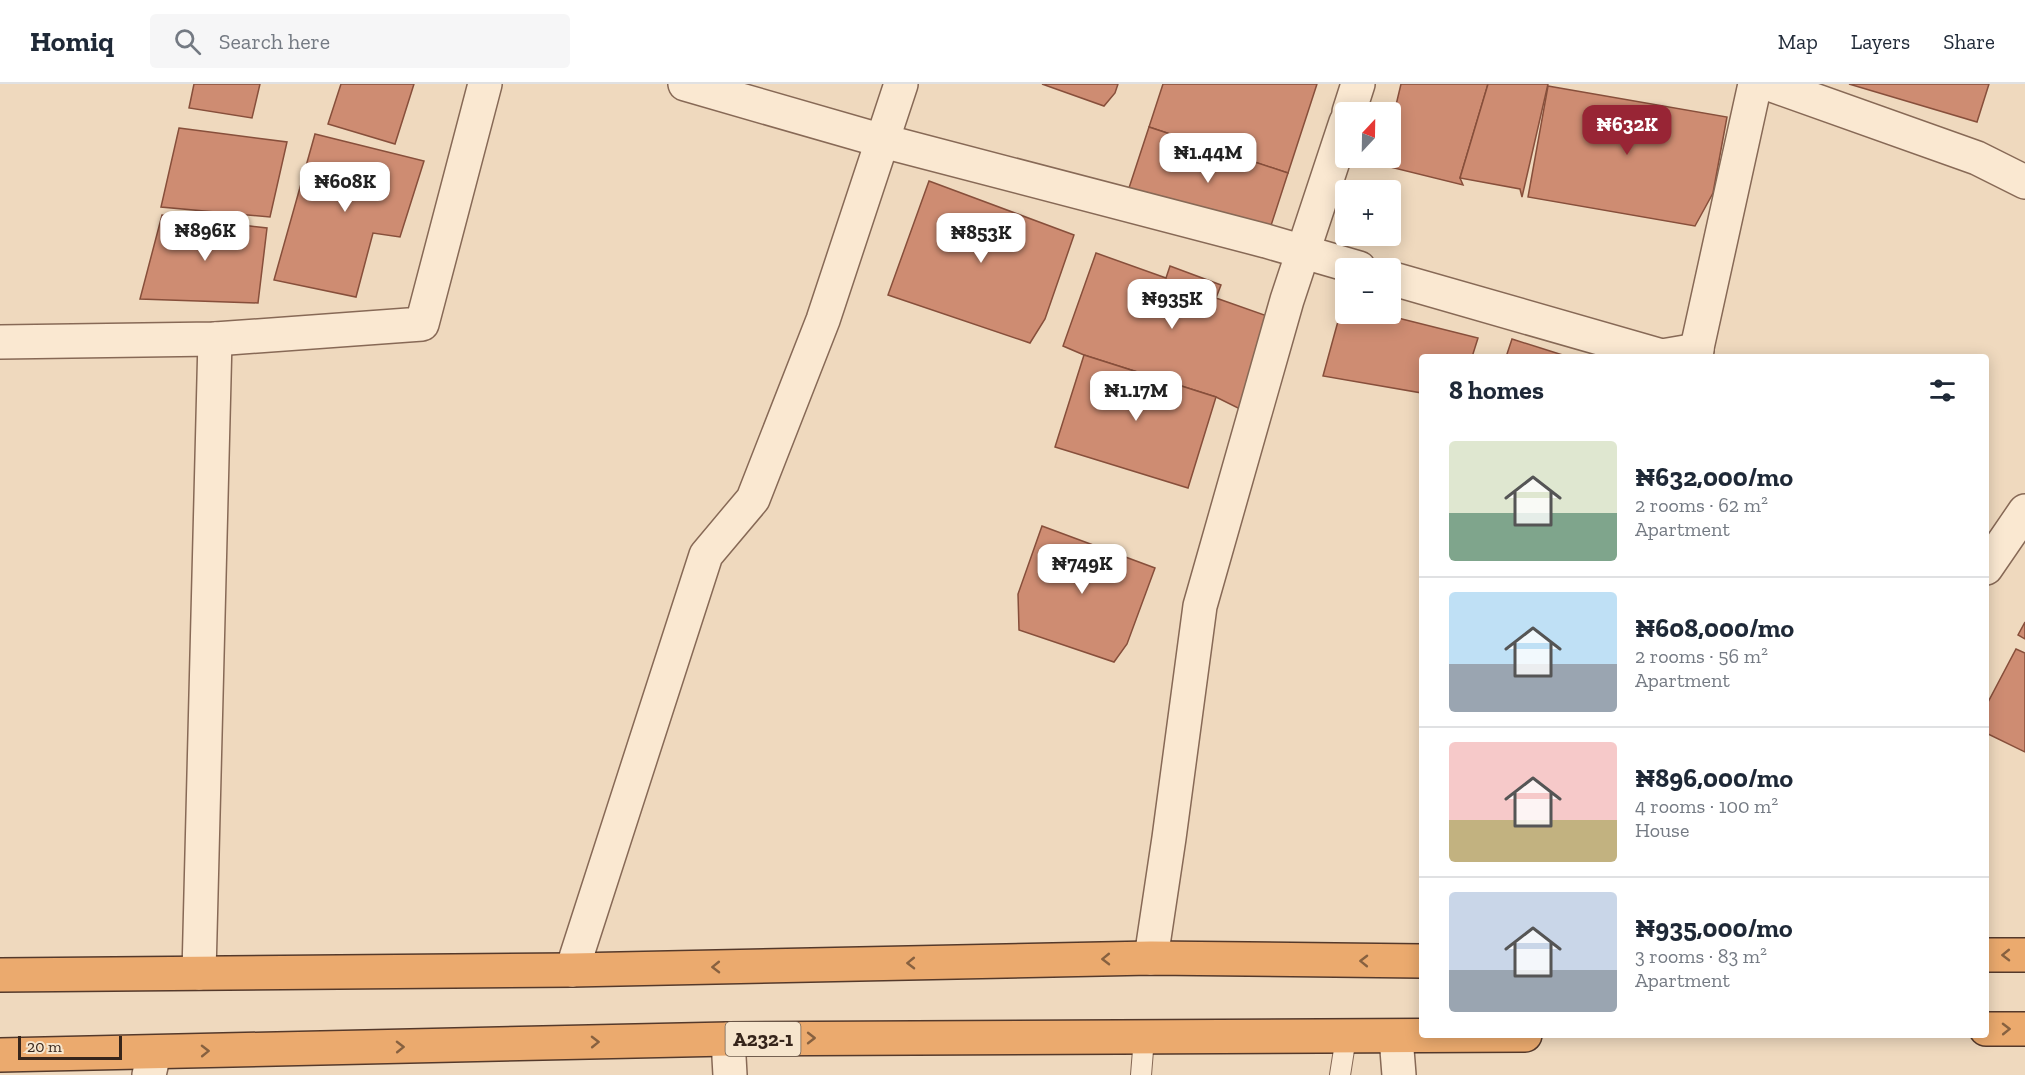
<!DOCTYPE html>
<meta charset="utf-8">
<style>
body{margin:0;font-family:"Zilla Slab",serif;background:#f6f6f7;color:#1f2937;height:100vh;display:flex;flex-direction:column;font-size:22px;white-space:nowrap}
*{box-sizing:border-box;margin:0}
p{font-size:20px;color:#747a83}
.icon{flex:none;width:33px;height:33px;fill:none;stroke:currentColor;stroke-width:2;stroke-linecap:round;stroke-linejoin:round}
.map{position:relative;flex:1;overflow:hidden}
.drawer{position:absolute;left:1419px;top:270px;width:570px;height:684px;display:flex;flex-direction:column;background:#fff;border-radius:6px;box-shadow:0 3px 15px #0003}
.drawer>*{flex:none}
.needle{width:39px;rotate:22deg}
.fabs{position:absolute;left:1335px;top:18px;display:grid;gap:12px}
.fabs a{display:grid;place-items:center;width:66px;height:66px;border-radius:6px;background:#fff;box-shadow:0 3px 15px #0003;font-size:30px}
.scale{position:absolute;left:18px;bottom:15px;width:104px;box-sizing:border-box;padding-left:6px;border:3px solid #36251b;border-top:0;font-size:16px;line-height:21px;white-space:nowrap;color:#36251b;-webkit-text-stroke:4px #f6e5cd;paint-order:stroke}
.price{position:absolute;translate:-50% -51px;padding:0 14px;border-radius:12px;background:#fff;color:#222;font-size:20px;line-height:39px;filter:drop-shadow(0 2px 3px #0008)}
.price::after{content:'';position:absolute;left:50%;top:36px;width:18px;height:14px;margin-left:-9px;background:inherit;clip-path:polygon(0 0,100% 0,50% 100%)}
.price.active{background:#982535;color:#fff}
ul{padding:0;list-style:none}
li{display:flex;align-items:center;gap:18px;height:150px;padding:0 30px}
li+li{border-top:2px solid #e0e1e3}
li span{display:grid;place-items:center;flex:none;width:168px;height:120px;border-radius:6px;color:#555}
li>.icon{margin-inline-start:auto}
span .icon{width:72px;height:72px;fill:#fffc;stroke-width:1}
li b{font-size:26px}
h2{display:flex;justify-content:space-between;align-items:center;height:72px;padding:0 30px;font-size:26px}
header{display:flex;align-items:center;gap:36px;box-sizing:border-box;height:84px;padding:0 30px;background:#fff;border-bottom:2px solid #e0e1e3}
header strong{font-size:28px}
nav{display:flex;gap:33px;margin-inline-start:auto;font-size:21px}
.search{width:420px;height:54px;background:#f6f6f7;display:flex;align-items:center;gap:15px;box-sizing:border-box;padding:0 21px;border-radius:6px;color:#747a83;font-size:22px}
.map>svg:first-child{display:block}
</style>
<header>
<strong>Homiq</strong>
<div class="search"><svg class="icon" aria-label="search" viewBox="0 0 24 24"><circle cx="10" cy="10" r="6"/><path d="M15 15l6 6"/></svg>Search here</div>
<nav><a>Map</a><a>Layers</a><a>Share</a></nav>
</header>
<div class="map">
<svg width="2025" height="991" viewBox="0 0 2025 991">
<rect width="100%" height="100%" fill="#efd9be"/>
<g fill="#ce8c72" stroke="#874f3b" stroke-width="1.5">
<polygon points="194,0 260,0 252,34 189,24"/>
<polygon points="341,0 414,0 395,60 328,40"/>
<polygon points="1042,0 1118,0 1115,9 1104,22"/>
<polygon points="1163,0 1317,0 1288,89 1149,43"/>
<polygon points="1401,0 1488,0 1460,94 1463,101 1382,81 1384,74 1390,74 1390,46"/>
<polygon points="1488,0 1548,0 1522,113 1520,105 1460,94"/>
<polygon points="1849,0 1989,0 1977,38"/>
<polygon points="1548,2 1727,33 1713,109 1695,142 1528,113"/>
<polygon points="1149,43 1288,89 1266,157 1127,110"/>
<polygon points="179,44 287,58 270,133 161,123"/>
<polygon points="315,50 424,77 400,153 373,149 356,213 274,196"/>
<polygon points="929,97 1074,151 1045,235 1030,259 888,211"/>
<polygon points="162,131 267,144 258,219 140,215"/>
<polygon points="1096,169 1166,194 1170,182 1221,201 1216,214 1281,237 1248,329 1216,313 1084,271 1063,262"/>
<polygon points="1343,219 1346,220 1346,230 1382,230 1478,254 1472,273 1422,273 1422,309 1323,292"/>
<polygon points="1512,255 1569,273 1506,273"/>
<polygon points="1084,271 1216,313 1188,404 1055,363"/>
<polygon points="1042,442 1155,484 1127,560 1114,578 1019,546 1018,510"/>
<polygon points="2025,538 2025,555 2018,551"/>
<polygon points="2016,565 2025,569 2025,668 1986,649 1986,622"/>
</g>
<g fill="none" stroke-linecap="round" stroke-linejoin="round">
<g stroke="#876956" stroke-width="22">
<g id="service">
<polyline points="1141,991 1144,954"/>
<polyline points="1340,991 1346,953"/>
</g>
</g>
<g stroke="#876956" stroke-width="36">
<g id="minor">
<polyline points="685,0 883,57 1266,157 1359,184"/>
<polyline points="1769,0 1977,74 2025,98"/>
<polyline points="1349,28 1358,0"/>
<polyline points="1390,194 1662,272 1697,266"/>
<polyline points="0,258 215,255 422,240 485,0"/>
<polyline points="1695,273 1755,0"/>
<polyline points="1986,484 2025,427"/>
<polyline points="1151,874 1169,754 1200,522 1287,216 1346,38"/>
<polyline points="572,886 706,471 753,415 823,236 901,0"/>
<polyline points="199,889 215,255"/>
<polyline points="1396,953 1399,991"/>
<polyline points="728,955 730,991"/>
<polyline points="149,991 154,969"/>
</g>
</g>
<g stroke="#54392b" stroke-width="36">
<g id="trunk">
<polyline points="1986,871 2025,871"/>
<polyline points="0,891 572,886 1151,874 1422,877"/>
<polyline points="1986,945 2025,945"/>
<polyline points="0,971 728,955 1525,951"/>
</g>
</g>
<use href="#service" stroke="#fae8d1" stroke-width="20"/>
<use href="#minor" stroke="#fae8d1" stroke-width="33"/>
<use href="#trunk" stroke="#ebaa6e" stroke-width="33"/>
</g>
<defs><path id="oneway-chevron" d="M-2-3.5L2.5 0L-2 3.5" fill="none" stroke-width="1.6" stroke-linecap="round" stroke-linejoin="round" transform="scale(1.5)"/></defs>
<g stroke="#876140">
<use href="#oneway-chevron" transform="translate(2006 871) rotate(179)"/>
<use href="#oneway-chevron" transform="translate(1106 875) rotate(179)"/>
<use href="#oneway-chevron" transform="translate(1364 877) rotate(-179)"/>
<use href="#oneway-chevron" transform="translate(911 879) rotate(179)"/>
<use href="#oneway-chevron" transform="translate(716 883) rotate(179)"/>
<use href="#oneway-chevron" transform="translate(2006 945) rotate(-1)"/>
<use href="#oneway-chevron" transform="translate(811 954)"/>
<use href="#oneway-chevron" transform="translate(595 958) rotate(-1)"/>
<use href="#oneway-chevron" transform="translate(400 963) rotate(-1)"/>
<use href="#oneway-chevron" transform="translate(205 967) rotate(-1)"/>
</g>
<g text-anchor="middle" stroke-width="4.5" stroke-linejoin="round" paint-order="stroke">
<rect fill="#f6e5cd" stroke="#705f50" stroke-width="1.5" x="725.5" y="938" width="75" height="34" rx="4.5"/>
<g font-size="20" font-weight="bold" fill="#36251b">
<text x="763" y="962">A232-1</text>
</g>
</g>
</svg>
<div class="fabs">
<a><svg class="needle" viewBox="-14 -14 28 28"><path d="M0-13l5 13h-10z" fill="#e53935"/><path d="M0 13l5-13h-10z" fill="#747a83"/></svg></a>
<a>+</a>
<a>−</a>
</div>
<div class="scale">20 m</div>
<b class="price active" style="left:1627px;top:72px">₦632K</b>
<b class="price" style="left:1208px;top:100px">₦1.44M</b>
<b class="price" style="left:345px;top:129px">₦608K</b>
<b class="price" style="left:205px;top:178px">₦896K</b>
<b class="price" style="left:981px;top:180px">₦853K</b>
<b class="price" style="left:1172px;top:246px">₦935K</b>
<b class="price" style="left:1136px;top:338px">₦1.17M</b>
<b class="price" style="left:1082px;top:511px">₦749K</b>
<section class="drawer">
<h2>8 homes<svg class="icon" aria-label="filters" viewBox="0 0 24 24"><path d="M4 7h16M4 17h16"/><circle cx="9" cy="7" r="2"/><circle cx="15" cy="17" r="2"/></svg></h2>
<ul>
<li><span style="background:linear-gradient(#dfe7d0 60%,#7fa58c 0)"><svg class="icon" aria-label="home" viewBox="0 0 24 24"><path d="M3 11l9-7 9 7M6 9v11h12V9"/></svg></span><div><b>₦632,000/mo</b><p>2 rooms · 62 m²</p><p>Apartment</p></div></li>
<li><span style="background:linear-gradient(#bfe0f5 60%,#9aa5b1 0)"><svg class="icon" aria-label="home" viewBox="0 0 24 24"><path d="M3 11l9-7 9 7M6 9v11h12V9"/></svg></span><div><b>₦608,000/mo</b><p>2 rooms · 56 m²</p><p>Apartment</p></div></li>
<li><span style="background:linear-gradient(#f6c9c9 65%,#c2b280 0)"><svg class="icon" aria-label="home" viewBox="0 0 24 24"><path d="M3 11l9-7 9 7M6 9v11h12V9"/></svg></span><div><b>₦896,000/mo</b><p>4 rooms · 100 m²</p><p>House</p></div></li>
<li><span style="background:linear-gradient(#c9d6e8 65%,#9aa5b1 0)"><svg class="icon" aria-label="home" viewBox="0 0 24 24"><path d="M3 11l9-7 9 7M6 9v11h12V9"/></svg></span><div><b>₦935,000/mo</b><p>3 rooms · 83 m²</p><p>Apartment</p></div></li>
</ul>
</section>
</div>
